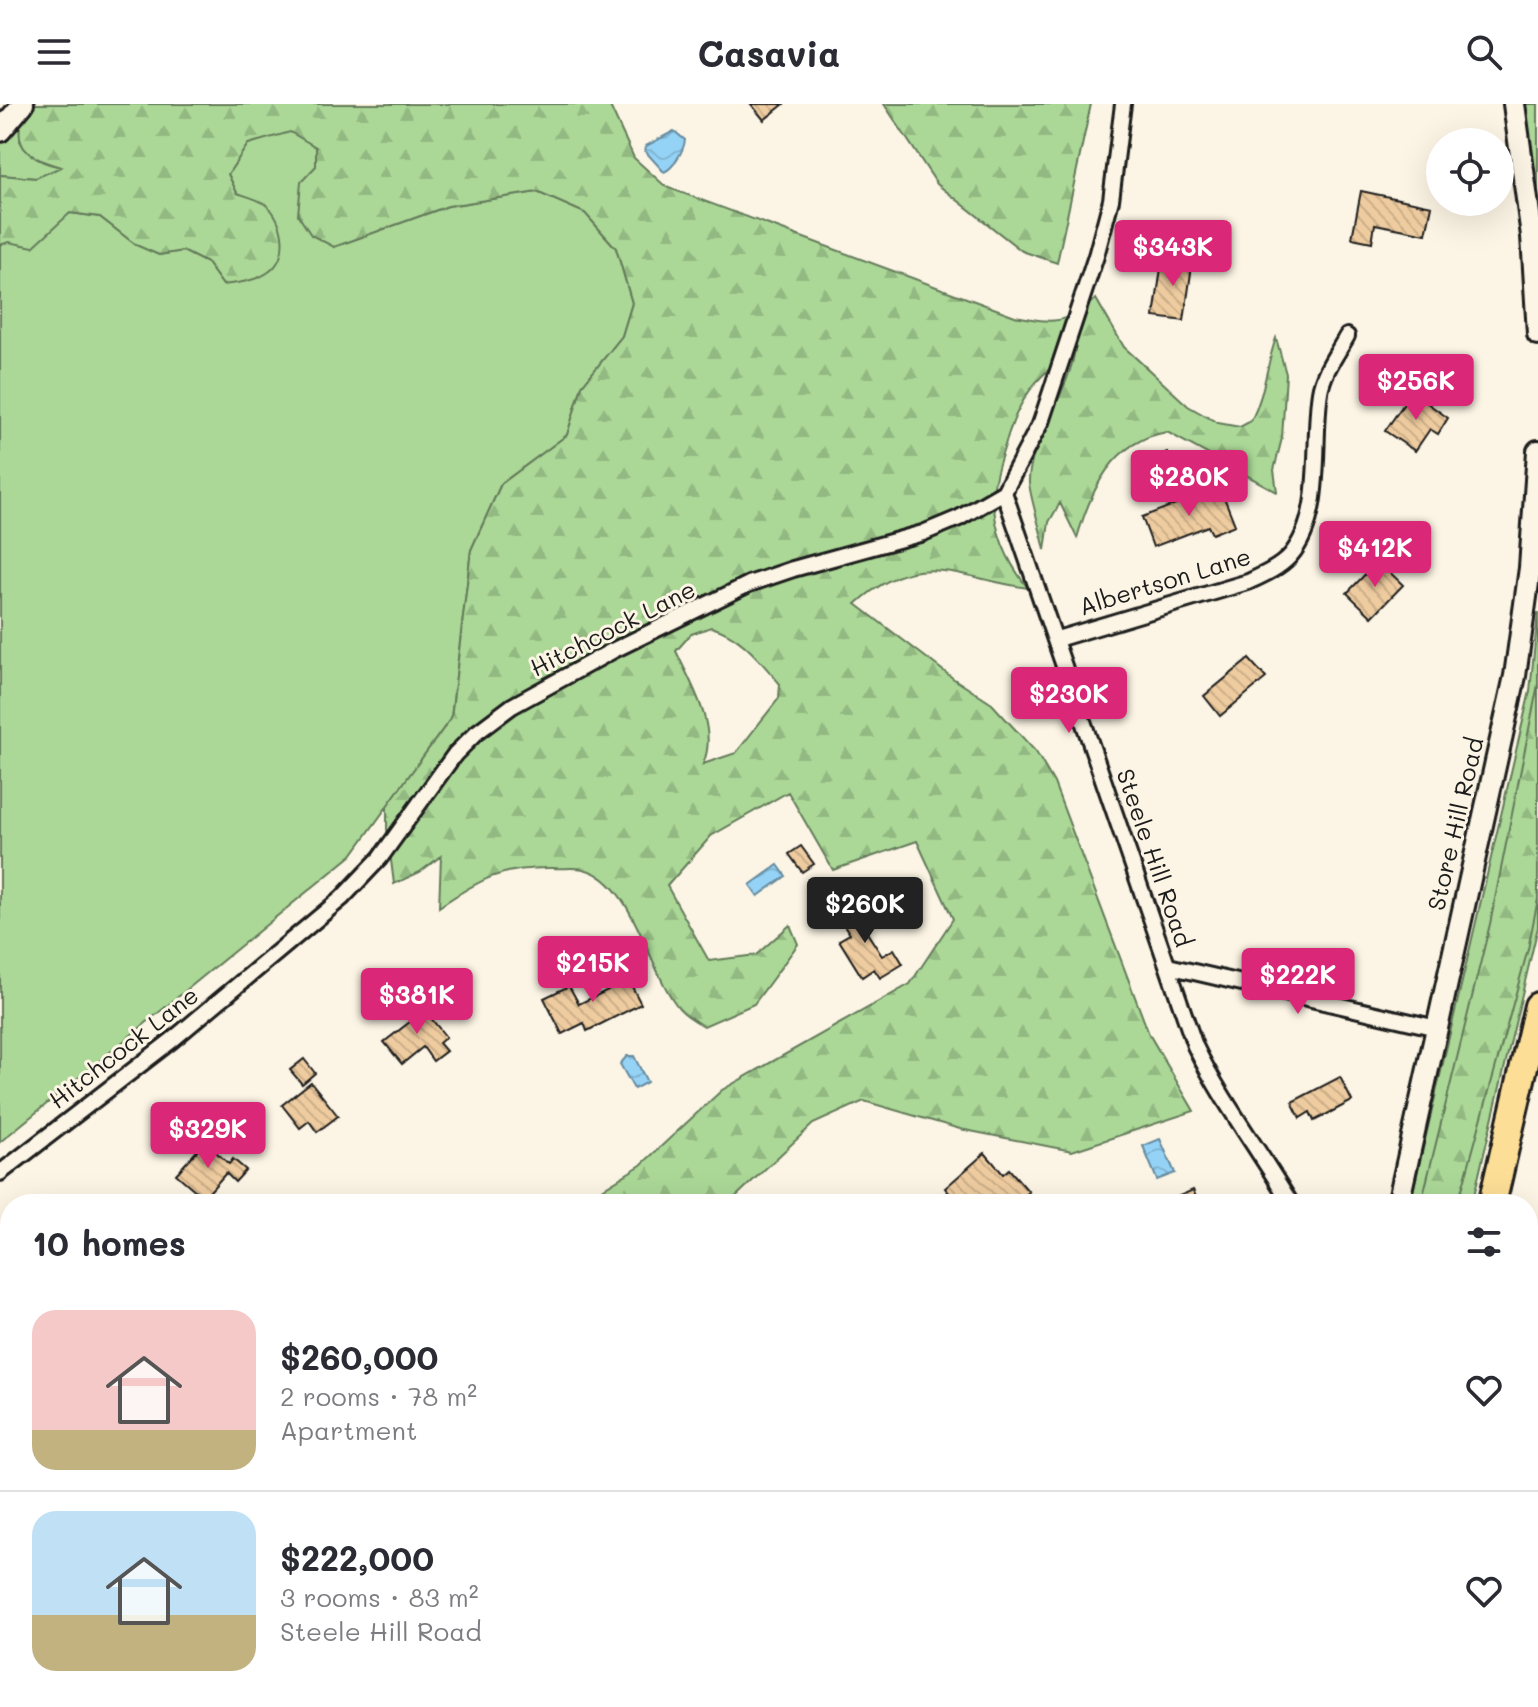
<!DOCTYPE html>
<meta charset="utf-8">
<style>
body{margin:0;font-family:Mali,sans-serif;background:#f2f2f3;color:#2b2b33;height:100vh;display:flex;flex-direction:column;font-size:30px;white-space:nowrap}
*{box-sizing:border-box;margin:0}
p{font-size:26px;color:#7c7c81}
.icon{flex:none;width:44px;height:44px;fill:none;stroke:currentColor;stroke-width:2;stroke-linecap:round;stroke-linejoin:round}
.map{position:relative;flex:1;overflow:hidden}
.drawer{position:absolute;left:0px;top:1090px;width:1538px;height:514px;display:flex;flex-direction:column;background:#fff;border-radius:32px 32px 0 0;box-shadow:0 8px 32px #0002}
.drawer>*{flex:none}
.tools{position:absolute;left:1426px;top:24px;display:grid;gap:16px}
.tools a{display:grid;place-items:center;width:88px;height:88px;border-radius:50%;background:#fff;box-shadow:0 8px 32px #0002;font-size:40px}
.price{position:absolute;translate:-50% -68px;padding:0 18px;border-radius:8px;background:#db2777;color:#fff;font-size:26px;line-height:52px;filter:drop-shadow(0 2px 4px #0008)}
.price::after{content:'';position:absolute;left:50%;top:48px;width:24px;height:18px;margin-left:-12px;background:inherit;clip-path:polygon(0 0,100% 0,50% 100%)}
.price.active{background:#222;color:#fff}
ul{padding:0;list-style:none}
li{display:flex;align-items:center;gap:24px;height:200px;padding:0 32px}
li+li{border-top:2px solid #e1e1e2}
li span{display:grid;place-items:center;flex:none;width:224px;height:160px;border-radius:24px;color:#555}
li>.icon{margin-inline-start:auto}
span .icon{width:96px;height:96px;fill:#fffc;stroke-width:1}
li b{font-size:34px}
h2{display:flex;justify-content:space-between;align-items:center;height:96px;padding:0 32px;font-size:34px}
header{display:flex;justify-content:space-between;align-items:center;height:104px;padding:0 32px;background:#fff;font-size:36px;font-weight:700}
.map>svg:first-child{display:block}
</style>
<header><svg class="icon" aria-label="menu" viewBox="0 0 24 24"><path d="M4 6h16M4 12h16M4 18h16"/></svg>Casavia<svg class="icon" aria-label="search" viewBox="0 0 24 24"><circle cx="10" cy="10" r="6"/><path d="M15 15l6 6"/></svg></header>
<div class="map">
<svg width="1538" height="1603" viewBox="0 0 1538 1603">
<defs>
<pattern id="forest-firs" width="22" height="20" patternUnits="userSpaceOnUse" patternTransform="scale(2)"><rect width="22" height="20" fill="#abd897"/><path d="M5 1l3.5 6h-7zM16 11l3.5 6h-7z" fill="#93b982"/></pattern>
<pattern id="water-waves" width="16" height="10" patternUnits="userSpaceOnUse" patternTransform="scale(2)"><rect width="16" height="10" fill="#95d3f6"/><path d="M0 5q4-4 8 0t8 0" fill="none" stroke="#80b5d2"/></pattern>
<pattern id="building-back-hatch" width="6" height="6" patternUnits="userSpaceOnUse" patternTransform="scale(2)"><rect width="6" height="6" fill="#efcca0"/><path d="M-1 5l2 2M0 0l6 6M5-1l2 2" fill="none" stroke="#ccaf89"/></pattern>
</defs>
<rect width="100%" height="100%" fill="#fcf5e5"/>
<filter id="ink" filterUnits="userSpaceOnUse"><feTurbulence type="fractalNoise" baseFrequency=".0125" numOctaves="2"/><feDisplacementMap in="SourceGraphic" scale="16" xChannelSelector="R" yChannelSelector="G"/><feConvolveMatrix kernelMatrix="1 2 1 2 8 2 1 2 1" color-interpolation-filters="sRGB"/></filter>
<g filter="url(#ink)">
<g fill="#abd897" stroke="#647a5a" stroke-width="2">
<path d="M 25,0 L 20,37 C 30,54 43,60 63,63 L 36,74 L 0,71 L 0,14 Z"/>
<polygon points="1523,0 1538,0 1538,92"/>
<polygon points="290,27 316,43 316,62 334,143 448,102 537,88 585,109 616,144 632,199 622,232 582,282 567,331 501,380 471,446 451,614 352,751 0,1038 0,141 70,109 100,113 136,141 159,151 183,147 207,159 223,181 266,100 237,89 228,70 248,40"/>
<polygon points="1538,509 1538,823 1472,1100 1410,1100 1530,587"/>
<polygon points="1538,1245 1538,1603 1492,1603 1492,1594 1528,1594 1528,1292"/>
</g>
<g fill="url(#forest-firs)" stroke="#647a5a" stroke-width="2" fill-rule="evenodd">
<path d="M 25,0 L 609,0 L 634,54 L 666,83 L 1015,212 C 1058,220 1061,220 1096,195 L 1124,243 L 1188,302 L 1218,319 L 1240,323 L 1251,317 C 1265,290 1266,262 1276,234 L 1286,270 L 1282,334 L 1274,366 L 1277,388 L 1167,328 C 1112,337 1091,386 1077,434 L 1060,399 L 1049,418 L 1045,446 C 1041,426 1031,397 1029,379 C 1027,342 1071,286 1075,244 C 1064,253 1052,262 1042,272 C 1024,290 1012,316 1005,341 C 1001,354 995,369 994,383 C 991,421 1005,455 1028,484 C 956,474 920,442 856,500 L 954,575 L 992,600 L 1036,648 L 1054,679 L 1149,930 L 1194,1007 L 1072,1047 L 960,1025 L 864,997 L 813,1020 L 728,1100 L 578,1100 L 641,1061 L 722,986 L 910,880 L 953,815 L 917,737 L 833,766 L 788,688 L 711,732 L 667,782 L 709,857 L 756,851 L 790,821 L 798,840 L 754,900 L 704,922 C 695,917 686,912 679,904 C 649,870 634,776 583,765 C 574,763 562,765 553,764 C 502,763 480,775 439,803 L 441,752 L 420,768 L 394,780 L 387,725 L 387,702 L 451,614 L 471,446 L 501,380 L 567,331 L 582,282 L 622,232 L 632,199 L 616,144 L 585,109 L 537,88 L 448,102 L 334,143 L 311,131 L 298,111 L 301,78 L 316,62 L 316,43 L 290,28 L 248,40 L 228,70 L 237,89 C 246,92 259,95 266,101 C 284,115 290,152 270,167 C 257,177 239,179 223,181 L 207,159 L 183,147 L 159,151 L 136,141 L 100,113 L 70,109 L 33,143 L 9,138 L 0,141 L 0,71 L 36,74 L 61,63 C 23,53 11,41 25,0 ZM 711,523 C 741,531 760,557 780,580 L 779,594 L 736,649 L 703,660 C 719,624 691,580 676,547 L 691,530 Z"/>
<polygon points="884,0 1091,0 1057,159 1022,147 937,80"/>
<polygon points="1538,580 1538,795 1528,845 1458,1100 1421,1100 1490,820"/>
<polygon points="1538,1299 1538,1603 1503,1603 1502,1594 1528,1594 1528,1348"/>
<polygon points="609,1594 770,1594 775,1603 596,1603"/>
<polygon points="971,1594 1061,1594 1055,1603 978,1603"/>
<polygon points="1247,1594 1312,1594 1312,1603 1252,1603"/>
</g>
<g fill="url(#water-waves)" stroke="#658a9f" stroke-width="2">
<path d="M 674,27 L 685,36 C 684,46 673,65 664,68 L 645,47 L 646,42 Z"/>
<polygon points="778,761 786,772 758,792 750,781"/>
<polygon points="627,952 634,952 647,978 634,985 620,960"/>
<polygon points="1160,1035 1175,1069 1157,1076 1143,1042"/>
</g>
<g fill="url(#building-back-hatch)" stroke="#1c1c1c" stroke-width="2">
<polygon points="751,0 784,0 764,16"/>
<polygon points="1361,87 1432,102 1426,130 1375,120 1372,138 1352,134"/>
<polygon points="1163,150 1193,155 1184,217 1154,213"/>
<polygon points="1412,288 1448,314 1438,330 1430,325 1415,347 1385,327"/>
<polygon points="1167,348 1173,361 1148,373 1142,360"/>
<polygon points="1220,383 1235,421 1212,430 1208,422 1153,443 1142,413"/>
<polygon points="1378,457 1403,481 1372,513 1347,489"/>
<polygon points="1249,555 1266,574 1220,612 1204,592"/>
<polygon points="801,742 814,760 802,768 789,750"/>
<polygon points="861,796 870,810 859,816 882,852 894,845 903,860 880,874 874,865 862,873 839,836 850,830 837,811"/>
<polygon points="623,865 641,900 587,927 584,919 562,930 544,894 569,882 579,900 608,886 602,876"/>
<polygon points="418,898 446,933 439,939 446,947 433,957 423,943 402,960 384,938 411,917 405,909"/>
<polygon points="304,955 315,969 302,980 290,966"/>
<polygon points="1340,973 1352,997 1314,1017 1310,1008 1300,1014 1292,998"/>
<polygon points="311,978 338,1012 317,1028 309,1017 300,1024 282,1001"/>
<polygon points="205,1038 229,1060 233,1055 246,1066 235,1078 226,1069 204,1094 176,1070"/>
<polygon points="985,1049 1003,1070 1009,1065 1029,1088 1015,1100 998,1100 991,1092 982,1100 958,1100 945,1084"/>
<polygon points="1193,1086 1199,1100 1161,1100"/>
</g>
<g fill="none" stroke-linecap="round" stroke-linejoin="round">
<g stroke="#1c1c1c" stroke-width="20">
<g id="minor">
<path d="M 1004,388 L 1195,942 C 1222,998 1260,1047 1291,1100"/>
<path d="M 1057,535 L 1248,478 C 1263,471 1279,464 1290,452 C 1325,412 1312,338 1320,288 C 1323,268 1337,250 1347,232"/>
<polyline points="1168,862 1437,924"/>
<polyline points="0,1069 171,937 342,794 380,754 455,650 476,629 512,602 612,547 749,480 793,465 923,429 959,414 1004,388 1041,318 1096,152 1111,96 1123,0"/>
<polyline points="0,1299 10,1308"/>
<polyline points="270,1594 272,1603"/>
<polyline points="792,1594 797,1603"/>
</g>
</g>
<g stroke="#1c1c1c" stroke-width="26">
<g id="secondary">
<polyline points="1514,0 1532,132 1538,230"/>
<polyline points="0,27 23,0"/>
<polyline points="1398,1100 1515,572 1530,464 1538,347"/>
<polyline points="1320,1603 1320,1594"/>
</g>
</g>
<g stroke="#1c1c1c" stroke-width="32">
<g id="motorway">
<polyline points="1492,1100 1538,902"/>
<polyline points="1528,1194 1538,1149"/>
<polyline points="1411,1603 1411,1594"/>
<polyline points="1469,1603 1469,1594"/>
</g>
</g>
<use href="#minor" stroke="#fcf5e5" stroke-width="14"/>
<use href="#secondary" stroke="#fcf5e5" stroke-width="20"/>
<use href="#motorway" stroke="#fdde96" stroke-width="26"/>
</g>
</g>
<g text-anchor="middle" stroke-width="6" stroke-linejoin="round" paint-order="stroke">
<g font-size="24" fill="#1c1c1c" stroke="#fcf5e5">
<text transform="translate(1165 478) rotate(-17)" y="8">Albertson Lane</text>
<text transform="translate(613 525) rotate(-27)" y="8">Hitchcock Lane</text>
<text transform="translate(1456 720) rotate(-77)" y="8">Store Hill Road</text>
<text transform="translate(1154 754) rotate(71)" y="8">Steele Hill Road</text>
<text transform="translate(124 944) rotate(-38)" y="8">Hitchcock Lane</text>
</g>
</g>
</svg>
<div class="tools">
<a><svg class="icon" aria-label="locate" viewBox="0 0 24 24"><circle cx="12" cy="12" r="6"/><path d="M12 2v4M12 18v4M2 12h4M18 12h4"/></svg></a>
</div>
<b class="price" style="left:1173px;top:184px">$343K</b>
<b class="price" style="left:1416px;top:318px">$256K</b>
<b class="price" style="left:1189px;top:414px">$280K</b>
<b class="price" style="left:1375px;top:485px">$412K</b>
<b class="price" style="left:1069px;top:631px">$230K</b>
<b class="price active" style="left:865px;top:841px">$260K</b>
<b class="price" style="left:593px;top:900px">$215K</b>
<b class="price" style="left:1298px;top:912px">$222K</b>
<b class="price" style="left:417px;top:932px">$381K</b>
<b class="price" style="left:208px;top:1066px">$329K</b>
<section class="drawer">
<h2>10 homes<svg class="icon" aria-label="filters" viewBox="0 0 24 24"><path d="M4 7h16M4 17h16"/><circle cx="9" cy="7" r="2"/><circle cx="15" cy="17" r="2"/></svg></h2>
<ul>
<li><span style="background:linear-gradient(#f6c9c9 75%,#c2b280 0)"><svg class="icon" aria-label="home" viewBox="0 0 24 24"><path d="M3 11l9-7 9 7M6 9v11h12V9"/></svg></span><div><b>$260,000</b><p>2 rooms · 78 m²</p><p>Apartment</p></div><svg class="icon" aria-label="heart" viewBox="0 0 24 24"><path d="M12 20l-8-8c-3-5 5-10 8-4 3-6 11-1 8 4z"/></svg></li>
<li><span style="background:linear-gradient(#bfe0f5 65%,#c2b280 0)"><svg class="icon" aria-label="home" viewBox="0 0 24 24"><path d="M3 11l9-7 9 7M6 9v11h12V9"/></svg></span><div><b>$222,000</b><p>3 rooms · 83 m²</p><p>Steele Hill Road</p></div><svg class="icon" aria-label="heart" viewBox="0 0 24 24"><path d="M12 20l-8-8c-3-5 5-10 8-4 3-6 11-1 8 4z"/></svg></li>
</ul>
</section>
</div>
